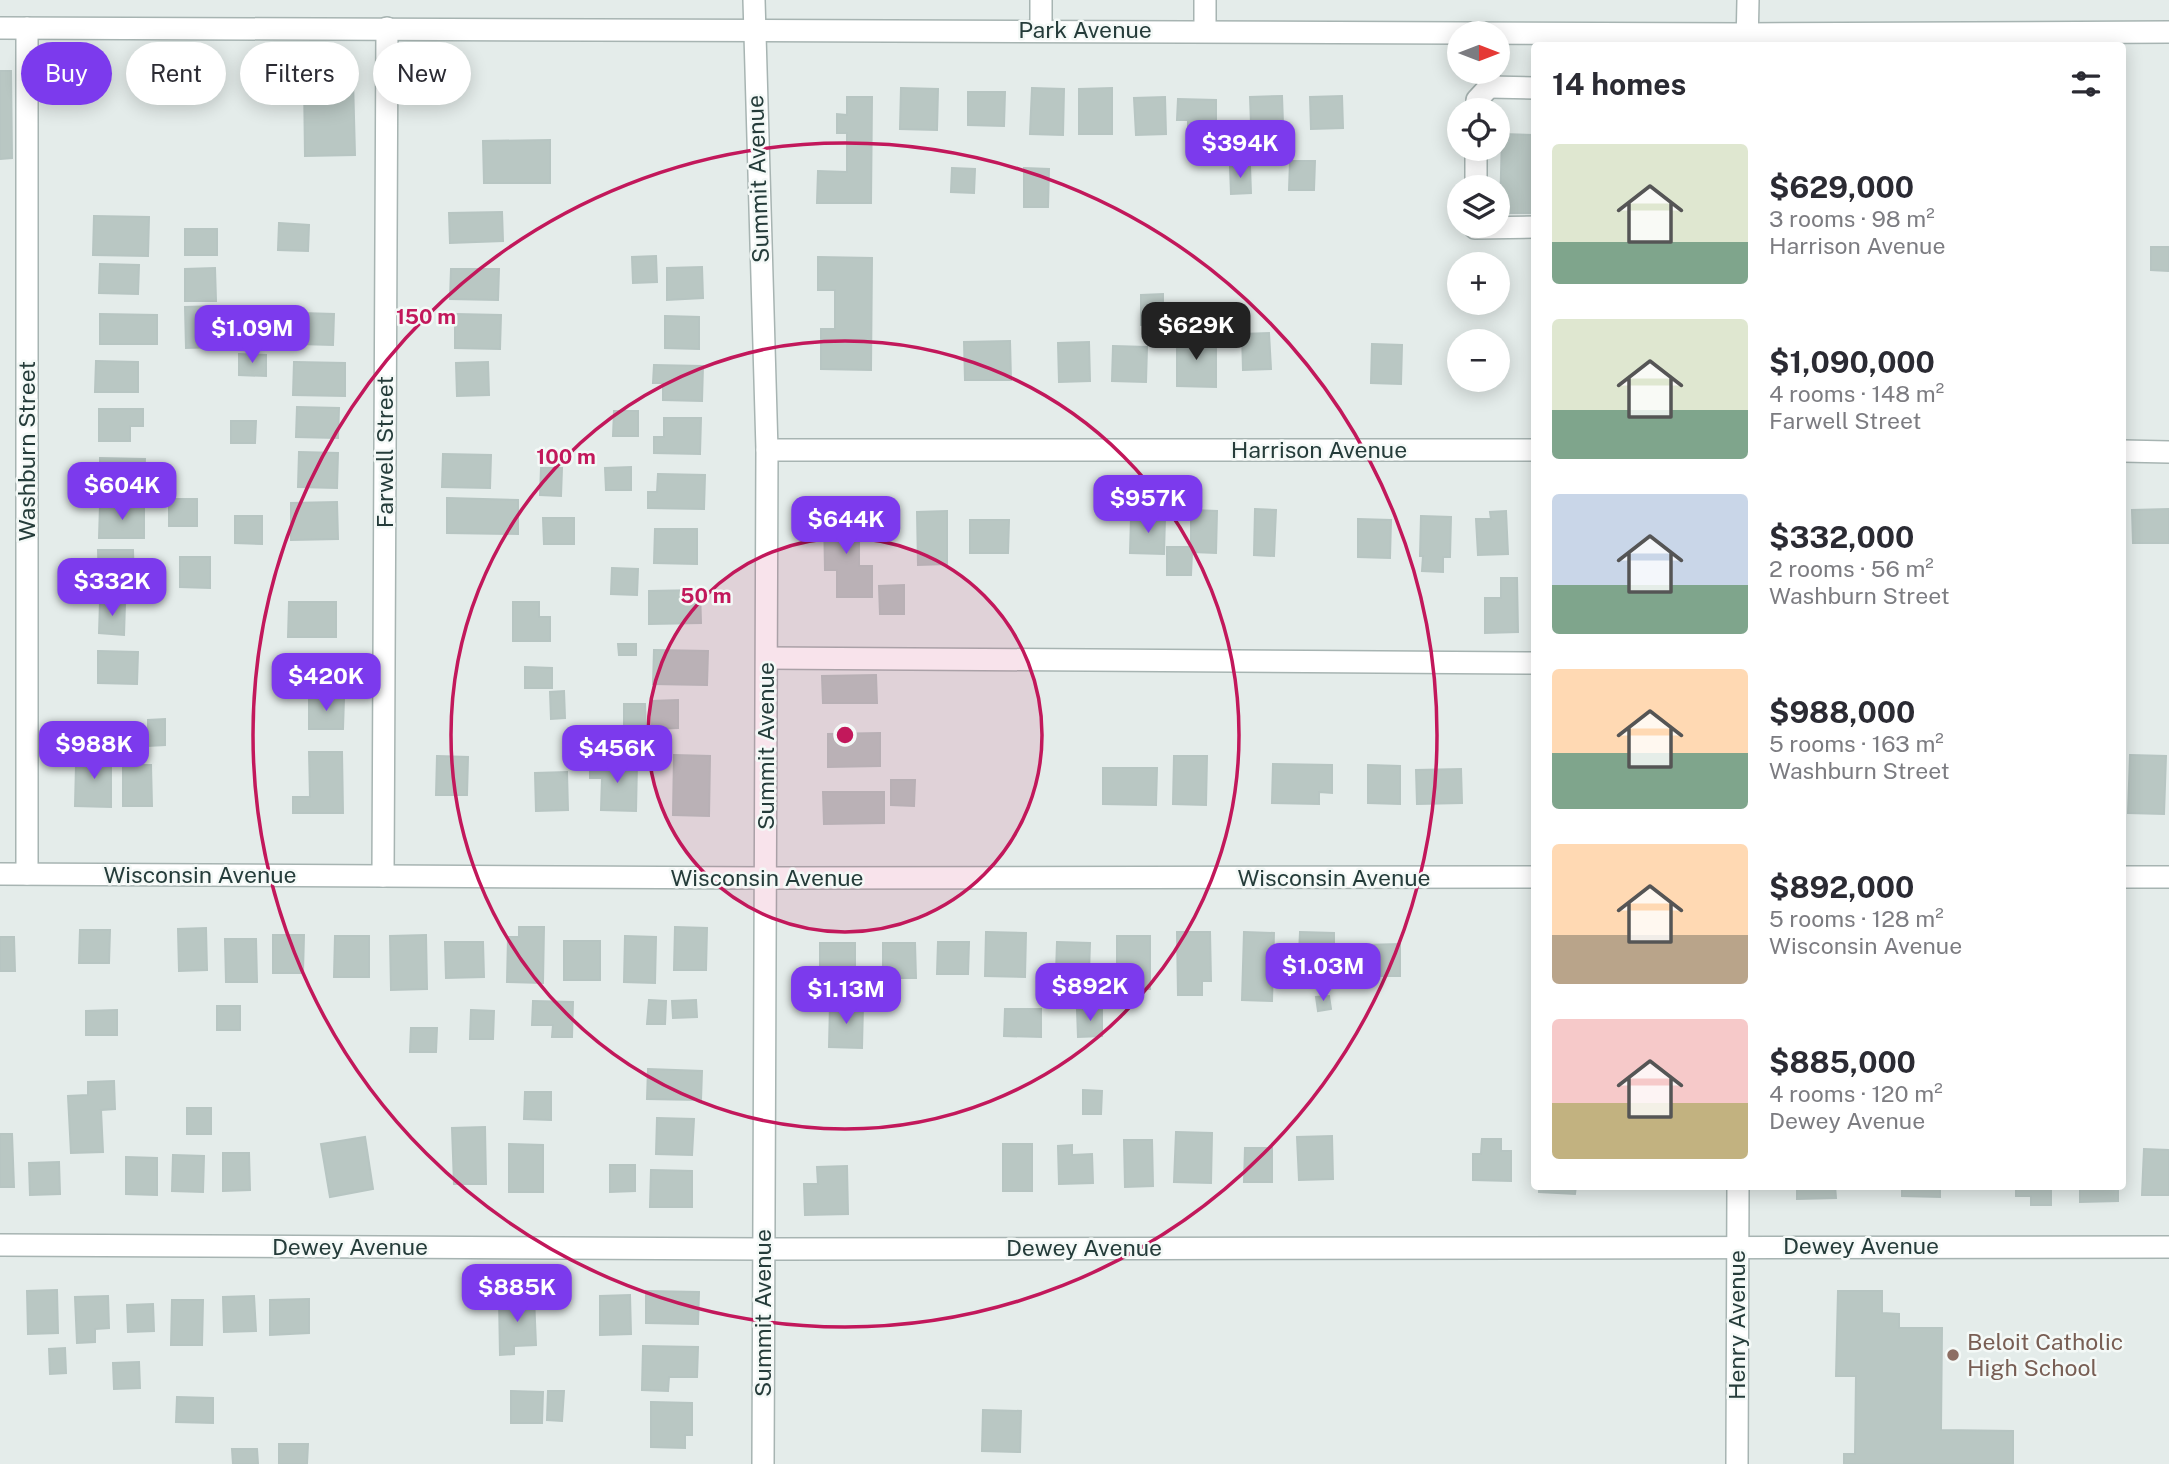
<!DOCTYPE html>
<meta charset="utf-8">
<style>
body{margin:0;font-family:"Public Sans",sans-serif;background:#f2f2f3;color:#2b2b33;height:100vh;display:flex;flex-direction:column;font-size:26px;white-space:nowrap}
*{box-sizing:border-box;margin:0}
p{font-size:23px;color:#7c7c81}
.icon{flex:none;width:38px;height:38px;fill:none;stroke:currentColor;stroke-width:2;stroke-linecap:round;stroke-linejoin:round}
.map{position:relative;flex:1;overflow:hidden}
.drawer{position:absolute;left:1531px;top:42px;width:595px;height:1148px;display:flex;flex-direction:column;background:#fff;border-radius:7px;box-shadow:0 4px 18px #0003}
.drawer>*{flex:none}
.banner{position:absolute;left:21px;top:42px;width:665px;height:63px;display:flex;gap:14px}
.needle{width:46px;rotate:90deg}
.fabs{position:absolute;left:1447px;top:21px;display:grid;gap:14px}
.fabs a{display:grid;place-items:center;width:63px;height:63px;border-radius:50%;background:#fff;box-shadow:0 4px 18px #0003;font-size:35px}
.price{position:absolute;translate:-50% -60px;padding:0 16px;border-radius:14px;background:#7c3aed;color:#fff;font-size:23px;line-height:46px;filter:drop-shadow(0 2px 4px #0008)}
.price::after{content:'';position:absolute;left:50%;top:42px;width:21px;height:16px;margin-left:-10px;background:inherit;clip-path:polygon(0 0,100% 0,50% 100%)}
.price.selected{background:#222;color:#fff}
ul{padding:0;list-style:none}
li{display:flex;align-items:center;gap:21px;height:175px;padding:0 21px}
li span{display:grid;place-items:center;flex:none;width:196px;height:140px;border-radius:7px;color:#555}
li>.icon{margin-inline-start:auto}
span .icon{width:84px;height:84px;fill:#fffc;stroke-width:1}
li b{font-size:30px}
h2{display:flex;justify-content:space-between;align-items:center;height:84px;padding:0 21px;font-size:30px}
.tag{padding:0 24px;border-radius:32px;background:#fff;box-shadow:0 4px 18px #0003;font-size:24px;line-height:63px}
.tag.selected{background:#7c3aed;color:#fff}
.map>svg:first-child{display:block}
</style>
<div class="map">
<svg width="2169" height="1464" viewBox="0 0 2169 1464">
<rect width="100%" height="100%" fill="#e4ecea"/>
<g fill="#b9c7c3" stroke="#b7c5c2" stroke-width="2">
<polygon points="0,71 11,71 12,158 0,159"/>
<polygon points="353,79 355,155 305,156 304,80"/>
<polygon points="901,88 938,89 937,130 900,129"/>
<polygon points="1032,88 1064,89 1063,135 1030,134"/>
<polygon points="1112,88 1112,134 1079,134 1079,89"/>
<polygon points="968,92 1005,92 1004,126 968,125"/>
<polygon points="1282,96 1283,123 1251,124 1250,97"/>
<polygon points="1342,96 1343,128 1311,129 1310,97"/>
<polygon points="847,97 872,97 871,203 817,203 818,171 847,172 847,133 837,133 837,114 847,115"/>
<polygon points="1165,97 1166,134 1136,135 1134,98"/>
<polygon points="1178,99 1216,100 1216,132 1188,131 1188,120 1177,120"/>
<polygon points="1502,134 1535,135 1535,213 1500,213"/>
<polygon points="550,140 550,183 484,183 483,141"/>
<polygon points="1290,161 1315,161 1314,190 1289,190"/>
<polygon points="1250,166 1251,193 1231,194 1230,167"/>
<polygon points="952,168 975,169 974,193 951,192"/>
<polygon points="1024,168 1049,169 1048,207 1024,207"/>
<polygon points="502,212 503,241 450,243 449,213"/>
<polygon points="94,216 149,217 148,256 93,255"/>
<polygon points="279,223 309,225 308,251 278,250"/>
<rect x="185" y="229" width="32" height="26"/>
<polygon points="2151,247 2169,247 2169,271 2151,270"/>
<polygon points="656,256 657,282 633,283 632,257"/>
<polygon points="818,257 872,258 871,370 821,369 821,329 835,329 835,290 818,290"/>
<polygon points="100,264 139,265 138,294 99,293"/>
<polygon points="702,267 703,298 667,300 667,268"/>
<polygon points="215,268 216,301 185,301 185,269"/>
<polygon points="451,269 499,269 498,300 450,299"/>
<polygon points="1163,294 1163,325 1141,325 1141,295"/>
<polygon points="216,306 217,347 186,348 185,307"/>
<polygon points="301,313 334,314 333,345 300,344"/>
<polygon points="100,314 157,315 157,344 100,344"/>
<polygon points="455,314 501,315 500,349 455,348"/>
<polygon points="665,316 699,317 699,349 665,348"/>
<polygon points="1177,333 1200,333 1200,343 1216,343 1216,387 1177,386"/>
<polygon points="1269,333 1271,369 1243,370 1242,334"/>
<polygon points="1010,341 1011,380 965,380 964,342"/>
<polygon points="1089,342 1090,381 1059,382 1058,343"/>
<polygon points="1372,344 1402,345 1401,384 1371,383"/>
<polygon points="1113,346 1147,347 1146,382 1112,381"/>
<polygon points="239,354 266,355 266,376 239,375"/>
<polygon points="96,361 138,362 138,392 95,392"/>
<polygon points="294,362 345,363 345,396 293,395"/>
<polygon points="488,362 489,395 457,396 456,363"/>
<polygon points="654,365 703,366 702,401 663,400 663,383 653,383"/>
<polygon points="297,407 339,408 338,438 296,437"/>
<polygon points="99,409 143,409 143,426 130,426 130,441 99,441"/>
<polygon points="614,411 638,411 638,436 613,436"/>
<polygon points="664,418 701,418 700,454 654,453 654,437 664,437"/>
<polygon points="231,421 256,421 255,443 231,443"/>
<polygon points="299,452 338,453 337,488 298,487"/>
<polygon points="443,454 491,455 490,488 442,487"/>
<polygon points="100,458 145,459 144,476 154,476 153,490 100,489"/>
<polygon points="631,467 631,490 606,490 605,468"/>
<polygon points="541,468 562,468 561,496 540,495"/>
<polygon points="658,474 705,475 704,509 648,508 648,492 657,492"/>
<polygon points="447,498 518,500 518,534 447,533"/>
<rect x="169" y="499" width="28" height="27"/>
<polygon points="337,502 338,539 291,540 291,503"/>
<polygon points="100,505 144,506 144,538 99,538"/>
<polygon points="1255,509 1276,510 1274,556 1254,555"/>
<polygon points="2169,509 2169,543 2133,543 2132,510"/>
<polygon points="1191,510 1217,511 1216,553 1192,552 1191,575 1167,575 1167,547 1191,547"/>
<polygon points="947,511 947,564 918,565 917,512"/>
<polygon points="1506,511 1508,554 1478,555 1476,519 1491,519 1490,512"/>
<polygon points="859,513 859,566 872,566 872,597 837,597 837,570 825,570 824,514"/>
<polygon points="235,516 262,516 262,544 235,543"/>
<polygon points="1421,516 1451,517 1450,557 1443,557 1443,572 1422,571 1423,556 1420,556"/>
<polygon points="1131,517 1165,517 1164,554 1130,553"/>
<polygon points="543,518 574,518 574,544 544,544"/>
<polygon points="1358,519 1391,520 1390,558 1358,557"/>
<polygon points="970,520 1009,520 1008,553 970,553"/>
<polygon points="655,529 697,529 697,564 654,563"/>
<polygon points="98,550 133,550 134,585 99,586"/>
<polygon points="180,557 210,557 210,588 180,587"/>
<polygon points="612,568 638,569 637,595 611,594"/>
<polygon points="1501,578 1517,578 1518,632 1485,633 1485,598 1501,598"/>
<polygon points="904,585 904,614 880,614 879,586"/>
<polygon points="700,590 701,623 649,624 649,591"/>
<polygon points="100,602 125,603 124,635 99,633"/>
<polygon points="289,602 336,602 336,637 288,637"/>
<polygon points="513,602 539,602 539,617 550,617 550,641 513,641"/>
<polygon points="618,644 636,644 636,655 619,655"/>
<polygon points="654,650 708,651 707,685 653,684"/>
<polygon points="98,651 138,652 137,684 98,683"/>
<polygon points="525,667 552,668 552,688 525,688"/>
<polygon points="876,675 877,703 823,703 822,676"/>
<polygon points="564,691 565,718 551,719 550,692"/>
<polygon points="309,697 344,698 343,729 309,729"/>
<polygon points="678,700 678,728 652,729 651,701"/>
<polygon points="624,704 645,704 646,728 624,729"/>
<polygon points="165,719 165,745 148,746 148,720"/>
<polygon points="880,733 880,766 828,767 828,734"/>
<polygon points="89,750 111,751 111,807 75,806 76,765 89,765"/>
<polygon points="309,752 342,752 343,813 293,813 293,797 310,797"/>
<polygon points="674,755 710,756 709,816 673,815"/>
<polygon points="2130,755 2166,756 2164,814 2128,813"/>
<polygon points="437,756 468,757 467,795 436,795"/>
<polygon points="1174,756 1207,756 1206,805 1173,804"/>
<polygon points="590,762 637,763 636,811 601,810 602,778 590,778"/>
<polygon points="1273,764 1332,765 1332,793 1319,792 1319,804 1272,803"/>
<polygon points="123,765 151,765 152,806 123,806"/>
<polygon points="1368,765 1400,766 1400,804 1368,803"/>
<polygon points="1103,768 1157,768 1156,805 1103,804"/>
<polygon points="1461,769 1462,803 1417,804 1416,770"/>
<polygon points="567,772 568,810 536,811 535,773"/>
<polygon points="891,780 915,780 914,806 891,805"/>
<polygon points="823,792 884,792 884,823 824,824"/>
<polygon points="519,927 544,927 543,983 507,982 508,937 519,937"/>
<polygon points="675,927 707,928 706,970 674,970"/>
<polygon points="206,928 207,970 179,971 178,929"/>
<polygon points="80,930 110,930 109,963 79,963"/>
<polygon points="986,932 1026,933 1025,977 985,976"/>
<polygon points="1177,932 1210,932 1211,981 1202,981 1202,995 1178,995"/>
<polygon points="1244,932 1274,933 1272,1001 1242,1000"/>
<polygon points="1300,932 1334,933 1334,954 1322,954 1322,967 1309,966 1310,954 1299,954"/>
<polygon points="273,935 304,935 303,973 273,973"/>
<polygon points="426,935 427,989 391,990 390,936"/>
<polygon points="335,936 369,936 369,977 334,977"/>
<polygon points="625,936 656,937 655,983 624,982"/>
<rect x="1117" y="936" width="33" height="53"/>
<polygon points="0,937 14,937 15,971 0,971"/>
<polygon points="225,939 256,939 257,982 226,982"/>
<rect x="564" y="941" width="36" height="39"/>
<polygon points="445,942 483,942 484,977 446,978"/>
<polygon points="938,942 969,942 968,974 937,974"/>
<polygon points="1057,942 1090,943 1089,973 1056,973"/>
<polygon points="820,943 855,943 855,985 820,986"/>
<polygon points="883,943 915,943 916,978 883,978"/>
<polygon points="1400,944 1400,976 1365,976 1364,945"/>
<polygon points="1329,996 1331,1009 1318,1011 1316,997"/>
<polygon points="649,1000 666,1001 665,1024 647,1024"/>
<polygon points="696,1000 697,1017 673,1018 672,1001"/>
<polygon points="533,1001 573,1002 572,1037 552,1037 553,1025 532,1025"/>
<polygon points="830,1004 863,1005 862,1048 829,1047"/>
<rect x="217" y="1006" width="23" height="24"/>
<polygon points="1005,1009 1041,1009 1041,1037 1004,1036"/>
<polygon points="117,1010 117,1035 86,1035 86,1011"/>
<polygon points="471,1010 494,1011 493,1039 470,1039"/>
<polygon points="1077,1010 1102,1010 1102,1036 1078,1037"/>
<polygon points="411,1028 437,1028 436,1052 410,1052"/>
<polygon points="648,1069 702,1071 701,1100 647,1099"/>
<polygon points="114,1081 115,1109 101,1110 103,1152 71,1153 68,1096 88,1095 88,1082"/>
<polygon points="1083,1090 1102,1091 1101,1114 1083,1114"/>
<polygon points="525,1092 551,1092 551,1120 524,1119"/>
<rect x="187" y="1108" width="24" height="26"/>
<polygon points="657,1118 694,1119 692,1155 656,1154"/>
<polygon points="485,1127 486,1184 454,1184 452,1128"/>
<polygon points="1176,1132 1212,1133 1211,1183 1174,1182"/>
<polygon points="0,1134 12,1134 14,1187 0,1187"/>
<polygon points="1332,1136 1333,1179 1299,1180 1297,1137"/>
<polygon points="365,1137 373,1189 330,1197 321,1144"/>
<polygon points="1482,1139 1501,1139 1501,1151 1511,1151 1511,1181 1473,1180 1473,1154 1481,1154"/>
<polygon points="1124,1140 1152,1140 1153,1186 1125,1187"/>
<polygon points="509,1144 543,1145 543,1192 509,1192"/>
<rect x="1003" y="1144" width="29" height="47"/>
<polygon points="1072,1145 1072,1155 1092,1154 1093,1183 1059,1184 1058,1146"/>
<polygon points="1245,1148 1272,1148 1272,1182 1244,1182"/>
<polygon points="2144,1149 2169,1150 2169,1195 2142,1195"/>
<polygon points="223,1153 249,1153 250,1190 223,1191"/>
<polygon points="173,1155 204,1156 203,1192 172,1191"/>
<polygon points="126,1157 157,1158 157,1195 126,1194"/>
<polygon points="59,1162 60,1194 30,1195 29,1163"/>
<polygon points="610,1165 635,1165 635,1191 610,1192"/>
<polygon points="847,1166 848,1214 805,1215 804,1184 818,1184 817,1167"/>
<polygon points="651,1170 692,1171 692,1207 650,1207"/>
<polygon points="1539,1186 1576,1186 1575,1194 1539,1192"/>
<polygon points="1797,1186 1835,1186 1836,1198 1797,1199"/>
<polygon points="1902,1186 1940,1186 1940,1197 1902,1196"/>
<polygon points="2016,1186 2051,1186 2051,1205 2031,1205 2031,1196 2016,1196"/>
<polygon points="2080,1186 2118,1186 2118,1201 2080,1202"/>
<polygon points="57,1290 58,1333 28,1334 27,1291"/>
<polygon points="646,1291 699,1292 698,1324 646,1323"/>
<polygon points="1838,1291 1882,1291 1882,1313 1899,1314 1899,1328 1942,1328 1941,1430 2013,1431 2013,1464 1844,1464 1844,1454 1855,1454 1856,1376 1836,1376"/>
<polygon points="630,1295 631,1334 600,1335 600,1296"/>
<polygon points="108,1296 109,1328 95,1329 95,1342 77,1343 75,1297"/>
<polygon points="254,1296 256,1331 224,1332 223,1297"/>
<polygon points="534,1297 536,1345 514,1346 514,1354 500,1355 499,1299"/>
<polygon points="309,1299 309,1333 270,1335 270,1300"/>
<polygon points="172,1300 203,1300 202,1345 171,1345"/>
<polygon points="153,1304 154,1331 128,1332 127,1305"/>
<polygon points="643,1346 698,1347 697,1377 669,1377 668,1391 642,1390"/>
<polygon points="65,1348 66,1373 50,1374 49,1349"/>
<polygon points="139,1362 140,1388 114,1389 113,1363"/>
<polygon points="511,1391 543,1392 542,1423 511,1423"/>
<polygon points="548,1391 564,1391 562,1421 547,1420"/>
<polygon points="177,1397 213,1398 213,1423 176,1422"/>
<polygon points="651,1402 692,1403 692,1435 685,1435 685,1448 651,1447"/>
<polygon points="983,1410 1021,1411 1020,1452 982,1451"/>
<polygon points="279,1444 308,1444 307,1464 279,1464"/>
<polygon points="232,1449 257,1449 258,1464 233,1464"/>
</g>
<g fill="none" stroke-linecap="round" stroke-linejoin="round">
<g stroke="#a7b4b2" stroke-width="24">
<g id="minor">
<polyline points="754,0 767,450 763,1464"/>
<polyline points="1041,0 1041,30"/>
<polyline points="1205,0 1205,31"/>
<polyline points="0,28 1747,34 2169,32"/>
<polyline points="27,28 27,874"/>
<polyline points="1747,46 1748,0"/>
<polyline points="1489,87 1535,88"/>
<polyline points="1477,110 1477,100 1489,87 1489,72"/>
<polyline points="1476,187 1476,149"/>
<polyline points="1475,226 1475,228 1535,227"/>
<polyline points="767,450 1535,450"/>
<polyline points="2123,451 2169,452"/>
<polyline points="767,658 1535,663"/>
<polyline points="0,874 766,878 1535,877"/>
<polyline points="383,876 387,28"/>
<polyline points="2123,877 2169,877"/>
<polyline points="0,1245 763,1249 2169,1247"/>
<polyline points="1737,1464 1738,1186"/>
</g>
</g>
<use href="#minor" stroke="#fff" stroke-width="21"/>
</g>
<circle cx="845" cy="735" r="197" fill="#c2185b" fill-opacity=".12"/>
<g fill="none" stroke="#c2185b" stroke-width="3.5">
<circle cx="845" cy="735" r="197"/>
<circle cx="845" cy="735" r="394"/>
<circle cx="845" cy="735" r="592"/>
</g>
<circle fill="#8d6e63" stroke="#f4f9f7" stroke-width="2.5" cx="1953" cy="1355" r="7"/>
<g text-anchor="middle" stroke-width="5" stroke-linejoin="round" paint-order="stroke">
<g font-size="23" fill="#253c3a" stroke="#f4f9f7">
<text x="1085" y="38">Park Avenue</text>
<text transform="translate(758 179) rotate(-92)" y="8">Summit Avenue</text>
<text x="1319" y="458">Harrison Avenue</text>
<text transform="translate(27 451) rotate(-90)" y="8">Washburn Street</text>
<text transform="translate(385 452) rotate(-90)" y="8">Farwell Street</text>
<text transform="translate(766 746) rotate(-90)" y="8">Summit Avenue</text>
<text x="200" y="883">Wisconsin Avenue</text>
<text x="767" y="886">Wisconsin Avenue</text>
<text x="1334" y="886">Wisconsin Avenue</text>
<text x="1861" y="1254">Dewey Avenue</text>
<text x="350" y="1255">Dewey Avenue</text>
<text x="1084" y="1256">Dewey Avenue</text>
<text transform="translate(763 1313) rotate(-90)" y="8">Summit Avenue</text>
<text transform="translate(1737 1325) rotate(-90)" y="8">Henry Avenue</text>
</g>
<g font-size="23" fill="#785e54" stroke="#f4f9f7" text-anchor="start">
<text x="1967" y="1350">Beloit Catholic<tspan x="1967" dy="26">High School</tspan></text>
</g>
</g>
<circle cx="845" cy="735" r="10" fill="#c2185b" stroke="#f4f9f7" stroke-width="3.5"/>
<g font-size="21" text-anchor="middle" font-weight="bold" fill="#c2185b" stroke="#f4f9f7" stroke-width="5" stroke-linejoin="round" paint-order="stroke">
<text x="426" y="324">150 m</text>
<text x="566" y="464">100 m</text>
<text x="706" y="603">50 m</text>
</g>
</svg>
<div class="fabs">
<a><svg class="needle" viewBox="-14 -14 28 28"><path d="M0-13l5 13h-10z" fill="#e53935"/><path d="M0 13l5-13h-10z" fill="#7c7c81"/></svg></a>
<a><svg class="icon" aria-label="locate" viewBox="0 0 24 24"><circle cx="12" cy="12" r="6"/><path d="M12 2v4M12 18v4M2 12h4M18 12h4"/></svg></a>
<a><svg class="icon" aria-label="layers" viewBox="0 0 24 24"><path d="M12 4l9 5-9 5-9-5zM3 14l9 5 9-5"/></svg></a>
<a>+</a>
<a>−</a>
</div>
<b class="price" style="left:1240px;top:180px">$394K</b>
<b class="price selected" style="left:1196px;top:362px">$629K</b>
<b class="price" style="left:252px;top:365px">$1.09M</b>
<b class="price" style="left:122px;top:522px">$604K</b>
<b class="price" style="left:1148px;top:535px">$957K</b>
<b class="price" style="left:846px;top:556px">$644K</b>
<b class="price" style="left:112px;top:618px">$332K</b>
<b class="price" style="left:326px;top:713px">$420K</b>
<b class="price" style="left:94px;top:781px">$988K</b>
<b class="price" style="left:617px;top:785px">$456K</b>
<b class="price" style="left:1323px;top:1003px">$1.03M</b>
<b class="price" style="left:1090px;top:1023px">$892K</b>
<b class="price" style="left:846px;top:1026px">$1.13M</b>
<b class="price" style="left:517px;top:1324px">$885K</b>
<div class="banner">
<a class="tag selected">Buy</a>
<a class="tag">Rent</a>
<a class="tag">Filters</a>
<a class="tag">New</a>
</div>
<section class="drawer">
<h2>14 homes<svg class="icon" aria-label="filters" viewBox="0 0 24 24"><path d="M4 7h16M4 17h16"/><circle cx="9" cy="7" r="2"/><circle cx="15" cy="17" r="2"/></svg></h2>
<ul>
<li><span style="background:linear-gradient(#dfe7d0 70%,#7fa58c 0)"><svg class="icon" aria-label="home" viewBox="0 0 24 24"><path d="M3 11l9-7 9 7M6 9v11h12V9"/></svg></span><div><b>$629,000</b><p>3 rooms · 98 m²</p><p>Harrison Avenue</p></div></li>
<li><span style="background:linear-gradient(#dfe7d0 65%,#7fa58c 0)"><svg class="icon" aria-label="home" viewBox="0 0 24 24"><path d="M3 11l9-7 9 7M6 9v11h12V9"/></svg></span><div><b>$1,090,000</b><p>4 rooms · 148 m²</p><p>Farwell Street</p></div></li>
<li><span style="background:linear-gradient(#c9d6e8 65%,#7fa58c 0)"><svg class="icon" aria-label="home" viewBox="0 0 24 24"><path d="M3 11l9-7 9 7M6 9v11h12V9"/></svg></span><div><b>$332,000</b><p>2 rooms · 56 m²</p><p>Washburn Street</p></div></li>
<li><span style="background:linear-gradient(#ffd9b3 60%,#7fa58c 0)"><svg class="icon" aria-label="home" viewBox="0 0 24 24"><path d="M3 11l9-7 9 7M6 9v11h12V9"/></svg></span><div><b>$988,000</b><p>5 rooms · 163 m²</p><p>Washburn Street</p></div></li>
<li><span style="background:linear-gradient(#ffd9b3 65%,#b9a48a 0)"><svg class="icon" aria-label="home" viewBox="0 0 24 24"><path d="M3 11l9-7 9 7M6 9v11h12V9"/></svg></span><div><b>$892,000</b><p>5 rooms · 128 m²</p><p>Wisconsin Avenue</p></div></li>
<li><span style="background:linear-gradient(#f6c9c9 60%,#c2b280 0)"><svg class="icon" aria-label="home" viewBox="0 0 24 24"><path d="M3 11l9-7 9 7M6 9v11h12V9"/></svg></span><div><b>$885,000</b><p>4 rooms · 120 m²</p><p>Dewey Avenue</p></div></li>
</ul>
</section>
</div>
